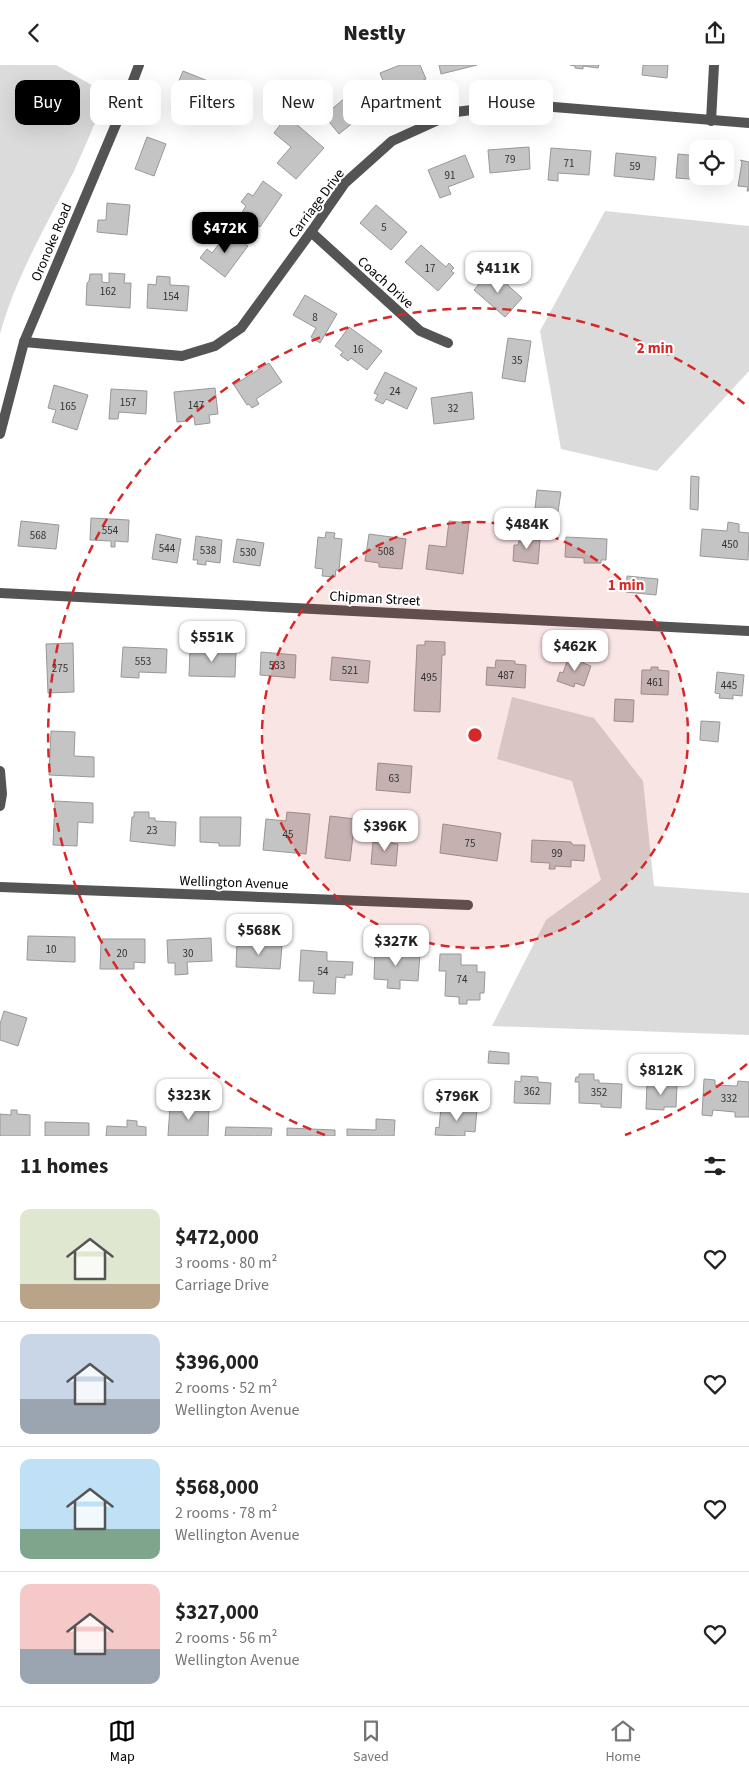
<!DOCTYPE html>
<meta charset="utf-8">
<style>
body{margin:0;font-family:"Source Sans 3",sans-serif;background:#f2f2f2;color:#222;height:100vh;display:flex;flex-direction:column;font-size:19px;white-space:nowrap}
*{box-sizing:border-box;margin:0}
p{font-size:16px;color:#767676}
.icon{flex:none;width:28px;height:28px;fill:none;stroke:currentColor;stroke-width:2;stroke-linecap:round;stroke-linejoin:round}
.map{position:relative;height:1071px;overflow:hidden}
.details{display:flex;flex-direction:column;background:#fff;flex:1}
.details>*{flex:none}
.hud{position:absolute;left:15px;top:15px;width:720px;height:45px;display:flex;gap:10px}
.fabs{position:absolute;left:689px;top:75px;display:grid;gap:10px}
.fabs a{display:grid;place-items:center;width:45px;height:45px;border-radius:10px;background:#fff;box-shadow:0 5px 20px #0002;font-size:25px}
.price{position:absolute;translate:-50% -42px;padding:0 11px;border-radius:10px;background:#fff;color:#222;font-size:16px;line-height:32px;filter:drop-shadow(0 1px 2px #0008)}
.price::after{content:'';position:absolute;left:50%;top:30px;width:15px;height:11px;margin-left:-8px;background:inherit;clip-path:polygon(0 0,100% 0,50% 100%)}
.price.on{background:#000;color:#fff}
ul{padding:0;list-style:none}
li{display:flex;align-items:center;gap:15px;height:125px;padding:0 20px}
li+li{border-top:1px solid #e0e0e0}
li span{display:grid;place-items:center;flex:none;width:140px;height:100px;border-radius:10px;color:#555}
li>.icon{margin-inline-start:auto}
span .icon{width:60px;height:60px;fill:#fffc;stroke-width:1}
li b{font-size:21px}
h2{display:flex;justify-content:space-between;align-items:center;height:60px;padding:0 20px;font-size:21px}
.tag{padding:0 18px;border-radius:10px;background:#fff;box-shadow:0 5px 20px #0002;font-size:18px;line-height:45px}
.tag.on{background:#000;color:#fff}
header{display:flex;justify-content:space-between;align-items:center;height:65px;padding:0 20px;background:#fff;font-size:22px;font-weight:800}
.tab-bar{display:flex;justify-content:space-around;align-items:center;height:70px;border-top:1px solid #e0e0e0;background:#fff;font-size:14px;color:#767676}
.tab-bar a{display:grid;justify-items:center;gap:2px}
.tab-bar .on{color:#000}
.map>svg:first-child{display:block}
</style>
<header><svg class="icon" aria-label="back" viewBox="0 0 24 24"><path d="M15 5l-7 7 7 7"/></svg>Nestly<svg class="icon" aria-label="share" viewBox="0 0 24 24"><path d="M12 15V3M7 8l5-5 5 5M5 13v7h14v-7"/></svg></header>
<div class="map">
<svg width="749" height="1071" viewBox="0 0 749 1071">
<rect width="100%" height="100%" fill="#fff"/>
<g fill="#dbdbdb">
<path d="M 0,0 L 56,0 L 108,29 C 96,54 86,80 74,106 C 47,159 16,211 0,269 Z"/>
<polygon points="605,146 749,161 749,306 657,406 561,384 540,266"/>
<polygon points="512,632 594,653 643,716 654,821 749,828 749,970 492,961 546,855 601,815 572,716 497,694"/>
</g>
<g fill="#c4c4c4" stroke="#989898">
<polygon points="400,0 420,0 426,14 412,20 414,24 406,27 405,24 389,31 380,8"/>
<polygon points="439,0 477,0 441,9"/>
<polygon points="570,0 599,0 598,3 583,1 583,4 575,3 575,1"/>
<polygon points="643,0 668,0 667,13 642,10"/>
<polygon points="183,6 208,16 192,53 171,44 177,32 173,30"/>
<polygon points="353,23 370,44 339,69 318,43 327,36 333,43 345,33 343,31"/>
<polygon points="287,51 324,83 296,114 277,98 291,82 274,68"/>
<polygon points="147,72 166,79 154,111 135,104"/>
<polygon points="529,82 530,104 490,108 488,85"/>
<polygon points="551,83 591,86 589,110 558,108 558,116 548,115"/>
<polygon points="616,88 656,92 654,115 614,111"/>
<polygon points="678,89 698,91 698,111 718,111 718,116 676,113"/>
<polygon points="465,90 474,112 448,122 451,129 440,133 428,105"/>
<polygon points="740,95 749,97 749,126 747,126 748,122 738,121 742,97"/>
<polygon points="263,116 282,130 260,162 241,149 246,141 241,137 248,128 253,131"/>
<polygon points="107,138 130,140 127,170 97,167 98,155 106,155"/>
<polygon points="376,140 407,167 391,185 360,158"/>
<polygon points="228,167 248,181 225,212 200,193 207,184 212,188"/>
<polygon points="421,180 446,202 449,198 454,203 451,206 454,208 438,226 405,197"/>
<polygon points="491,205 522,233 505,252 474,225"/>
<polygon points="109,208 125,209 124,218 131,218 130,243 86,240 87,218 89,216 90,209 102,209 102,217 109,218"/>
<polygon points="157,211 170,212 170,220 189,221 187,246 147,243 148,219 156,220"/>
<polygon points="305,230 337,249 320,278 311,272 316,263 293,250"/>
<polygon points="349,262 382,286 367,305 351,293 348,296 340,290 343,287 335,281"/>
<polygon points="508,273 531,276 525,317 502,313"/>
<polygon points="269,298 282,317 256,334 259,339 252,343 249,339 247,340 234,320"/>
<polygon points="385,307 417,323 407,344 386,334 383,339 375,335 378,330 374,328"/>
<polygon points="54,320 88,330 77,365 52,357 56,345 48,343"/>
<polygon points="215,323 218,349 209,350 210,358 195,360 194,352 188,352 188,356 177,357 174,327"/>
<polygon points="111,324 147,326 146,349 119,347 118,354 109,354"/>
<polygon points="472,327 474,354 434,359 431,333"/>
<polygon points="691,411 699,412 698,445 690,444"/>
<polygon points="537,425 561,427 558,447 552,446 551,461 539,460 540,445 535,444"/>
<polygon points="91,453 129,455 128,477 115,476 115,482 111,482 111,476 90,475"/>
<polygon points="21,456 59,460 56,484 18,481"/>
<polygon points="449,456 469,458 463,509 426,504 429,480 446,482"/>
<polygon points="728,457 739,459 739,467 749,468 748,495 700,491 702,464 727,466"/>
<polygon points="326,467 335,468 334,473 342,474 339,505 336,505 335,512 322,511 323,504 315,503 318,472 325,473"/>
<polygon points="524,468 536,469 535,475 540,475 538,499 513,496 514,480 518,480 519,476 523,477"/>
<polygon points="156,469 181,474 177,498 152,494"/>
<polygon points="369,469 406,474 402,504 379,502 379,498 365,496"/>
<polygon points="196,471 222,475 220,498 206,496 206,500 197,499 198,495 193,495"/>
<polygon points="566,472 607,474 606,495 601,495 601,498 584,498 584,493 565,492"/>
<polygon points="237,474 264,478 260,501 233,497"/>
<polygon points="627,511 658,514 656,530 626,527"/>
<polygon points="425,576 445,577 445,590 442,590 440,647 414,646 417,580 425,580"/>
<polygon points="73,578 74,627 48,628 46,579"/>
<polygon points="123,582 167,584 166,608 139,607 139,613 121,612"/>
<polygon points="190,585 236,586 235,612 189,611"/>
<polygon points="261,587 296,590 295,613 260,610"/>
<polygon points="570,588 584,593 583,598 591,601 584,621 575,618 574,622 557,616 560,607 563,608"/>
<polygon points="332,592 370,596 368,618 330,615"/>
<polygon points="496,595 515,596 515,599 526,600 525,623 486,620 487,602 495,603"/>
<polygon points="651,602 658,602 658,605 669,606 668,630 641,629 642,605 651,605"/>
<polygon points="717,607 744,610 742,631 733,630 733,634 719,633 720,629 715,628"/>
<polygon points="615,634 634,635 633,657 614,656"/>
<polygon points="701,656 720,657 718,677 700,675"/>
<polygon points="51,666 75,667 74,691 94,692 94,712 49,710"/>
<polygon points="378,698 412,701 410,728 376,725"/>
<polygon points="55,736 93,738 93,758 78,757 77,781 53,780"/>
<polygon points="134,747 149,747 149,753 155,753 155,756 176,757 175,781 130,776 132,752 134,752"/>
<polygon points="287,747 310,749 306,789 263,785 266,754 286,756"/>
<polygon points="330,751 355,754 350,796 325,793"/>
<polygon points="200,752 241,752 240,781 219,781 219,778 200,777"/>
<polygon points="443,759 501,768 497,796 440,788"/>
<polygon points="379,770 393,771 392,778 398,779 396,801 371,799 373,777 378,778"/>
<polygon points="532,775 571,777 573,780 585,780 584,796 571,795 571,802 555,801 555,804 549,804 550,798 531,797"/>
<polygon points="28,871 75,872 75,897 27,895"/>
<polygon points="211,873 212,896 187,897 188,909 175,910 175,898 168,898 167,875"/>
<polygon points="102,874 145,874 145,898 134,897 134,904 100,904 101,878 103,878"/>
<polygon points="237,878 282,880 280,904 236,902"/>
<polygon points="301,885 327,887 327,896 353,897 352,910 345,910 345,913 336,912 335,929 313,928 314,916 299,916"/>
<polygon points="375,886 420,888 418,916 400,915 400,924 387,923 388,915 374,914"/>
<polygon points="440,889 461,889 461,900 477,900 477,907 485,907 484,928 480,928 480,935 467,935 467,939 459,939 459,932 445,931 446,906 439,906"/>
<polygon points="4,946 27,953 18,981 0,975 0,959"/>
<polygon points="489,986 509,988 509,999 488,998"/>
<polygon points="579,1009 594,1009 594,1015 599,1015 599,1018 622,1019 621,1043 601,1042 601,1039 579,1038 579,1017 575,1017 576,1012 579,1012"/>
<polygon points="521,1011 538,1012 538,1017 551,1018 550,1039 514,1038 515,1016 521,1017"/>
<polygon points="704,1014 715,1015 715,1020 737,1021 738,1016 749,1017 749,1052 735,1052 735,1047 713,1045 712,1051 702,1050"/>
<polygon points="647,1018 677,1019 676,1042 664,1042 664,1045 646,1044"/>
<polygon points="170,1041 209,1042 208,1071 168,1071"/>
<polygon points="441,1042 477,1044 475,1067 465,1066 465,1071 435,1070 436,1062 439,1063"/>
<polygon points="11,1045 17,1045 17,1049 30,1050 30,1071 0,1071 0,1049 11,1050"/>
<polygon points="376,1054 395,1055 394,1071 347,1071 347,1064 376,1065"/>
<polygon points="127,1055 137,1056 137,1061 146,1062 146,1071 106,1071 107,1061 127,1062"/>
<polygon points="45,1057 89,1058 89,1071 45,1071"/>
<polygon points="226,1062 272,1063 271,1071 225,1071"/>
<polygon points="287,1063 335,1065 335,1071 287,1071"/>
</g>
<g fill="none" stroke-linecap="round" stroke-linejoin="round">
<g stroke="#545454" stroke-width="10">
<polyline points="711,56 714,0"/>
<polyline points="311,167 420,266 448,278"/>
<polyline points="24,277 182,291 215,281 241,263 311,167 345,118 392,76 456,47 517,39 749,58"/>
<polyline points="0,822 468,840"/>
</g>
<g stroke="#545454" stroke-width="10">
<polyline points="0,369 24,277 122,45 139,0"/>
<polyline points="0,528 749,566"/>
<polyline points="0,706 2,729 0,741"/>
</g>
</g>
<circle cx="475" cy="670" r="213" fill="#d62828" fill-opacity=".12"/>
<g fill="none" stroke="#d62828" stroke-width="2.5" stroke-dasharray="9 6">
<circle cx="475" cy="670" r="213"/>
<path d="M747 999A427 427 0 0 1 625 1070M325 1070A427 427 0 1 1 747 341"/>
</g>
<g text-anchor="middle" stroke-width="4" stroke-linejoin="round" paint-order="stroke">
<g font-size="11" fill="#313131">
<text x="510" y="98">79</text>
<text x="569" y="102">71</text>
<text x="635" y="105">59</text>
<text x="450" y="114">91</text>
<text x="384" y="166">5</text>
<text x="430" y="207">17</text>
<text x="108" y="230">162</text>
<text x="171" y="235">154</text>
<text x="315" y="256">8</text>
<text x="358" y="288">16</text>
<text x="517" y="299">35</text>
<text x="395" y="330">24</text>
<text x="128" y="341">157</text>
<text x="196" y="344">147</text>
<text x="68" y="345">165</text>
<text x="453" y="347">32</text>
<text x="110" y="469">554</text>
<text x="38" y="474">568</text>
<text x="730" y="483">450</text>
<text x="167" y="487">544</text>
<text x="208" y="489">538</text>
<text x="386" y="490">508</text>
<text x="248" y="491">530</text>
<text x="143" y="600">553</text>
<text x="277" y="604">533</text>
<text x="60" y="607">275</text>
<text x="350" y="609">521</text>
<text x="506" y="614">487</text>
<text x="429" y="616">495</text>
<text x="655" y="621">461</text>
<text x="729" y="624">445</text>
<text x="394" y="717">63</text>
<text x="152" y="769">23</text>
<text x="288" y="773">45</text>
<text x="470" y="782">75</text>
<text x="557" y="792">99</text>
<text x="51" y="888">10</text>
<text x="122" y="892">20</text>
<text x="188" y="892">30</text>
<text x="323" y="910">54</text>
<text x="462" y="918">74</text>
<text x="532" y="1030">362</text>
<text x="599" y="1031">352</text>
<text x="729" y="1037">332</text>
</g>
<g font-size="14" fill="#000" stroke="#fff">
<text transform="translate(316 138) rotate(-53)" y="5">Carriage Drive</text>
<text transform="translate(51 177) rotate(-67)" y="5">Oronoke Road</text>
<text transform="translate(386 217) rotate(42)" y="5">Coach Drive</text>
<text transform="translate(375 533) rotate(3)" y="5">Chipman Street</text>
<text transform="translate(234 817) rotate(2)" y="5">Wellington Avenue</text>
</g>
</g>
<circle cx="475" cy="670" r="8" fill="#d62828" stroke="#fff" stroke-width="2.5"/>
<g font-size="15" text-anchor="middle" font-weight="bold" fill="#d62828" stroke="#fff" stroke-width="4" stroke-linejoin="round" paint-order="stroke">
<text x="655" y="288">2 min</text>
<text x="626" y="525">1 min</text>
</g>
</svg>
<div class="fabs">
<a><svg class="icon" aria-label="locate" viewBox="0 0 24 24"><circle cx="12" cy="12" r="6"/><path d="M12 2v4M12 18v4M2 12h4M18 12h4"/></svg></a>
</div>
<b class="price on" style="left:225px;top:189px">$472K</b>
<b class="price" style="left:498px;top:229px">$411K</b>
<b class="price" style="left:527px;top:485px">$484K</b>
<b class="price" style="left:212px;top:598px">$551K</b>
<b class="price" style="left:575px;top:607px">$462K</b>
<b class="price" style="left:385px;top:787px">$396K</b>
<b class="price" style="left:259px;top:891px">$568K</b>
<b class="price" style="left:396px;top:902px">$327K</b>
<b class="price" style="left:661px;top:1031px">$812K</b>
<b class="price" style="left:189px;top:1056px">$323K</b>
<b class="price" style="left:457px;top:1057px">$796K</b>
<div class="hud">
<a class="tag on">Buy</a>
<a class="tag">Rent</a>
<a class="tag">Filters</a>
<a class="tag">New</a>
<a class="tag">Apartment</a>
<a class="tag">House</a>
</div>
</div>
<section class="details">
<h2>11 homes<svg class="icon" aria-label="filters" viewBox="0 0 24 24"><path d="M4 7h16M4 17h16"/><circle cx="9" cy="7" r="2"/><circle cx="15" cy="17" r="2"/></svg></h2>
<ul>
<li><span style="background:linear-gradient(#dfe7d0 75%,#b9a48a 0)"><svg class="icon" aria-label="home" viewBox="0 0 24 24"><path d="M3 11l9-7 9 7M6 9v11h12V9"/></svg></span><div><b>$472,000</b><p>3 rooms · 80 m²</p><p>Carriage Drive</p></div><svg class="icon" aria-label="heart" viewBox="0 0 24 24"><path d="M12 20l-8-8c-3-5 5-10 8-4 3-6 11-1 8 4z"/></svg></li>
<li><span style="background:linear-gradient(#c9d6e8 65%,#9aa5b1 0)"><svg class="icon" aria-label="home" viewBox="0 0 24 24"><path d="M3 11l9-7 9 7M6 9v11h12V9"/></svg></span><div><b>$396,000</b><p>2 rooms · 52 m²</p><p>Wellington Avenue</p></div><svg class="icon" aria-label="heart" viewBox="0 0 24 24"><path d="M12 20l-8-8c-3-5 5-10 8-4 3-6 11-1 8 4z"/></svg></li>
<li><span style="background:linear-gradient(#bfe0f5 70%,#7fa58c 0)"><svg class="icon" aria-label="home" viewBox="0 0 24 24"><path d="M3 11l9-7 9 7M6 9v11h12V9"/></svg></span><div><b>$568,000</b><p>2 rooms · 78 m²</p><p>Wellington Avenue</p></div><svg class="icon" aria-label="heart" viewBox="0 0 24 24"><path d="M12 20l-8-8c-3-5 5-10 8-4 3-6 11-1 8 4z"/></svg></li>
<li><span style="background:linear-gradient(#f6c9c9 65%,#9aa5b1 0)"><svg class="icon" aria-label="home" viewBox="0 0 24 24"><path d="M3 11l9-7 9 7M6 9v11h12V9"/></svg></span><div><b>$327,000</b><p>2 rooms · 56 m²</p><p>Wellington Avenue</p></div><svg class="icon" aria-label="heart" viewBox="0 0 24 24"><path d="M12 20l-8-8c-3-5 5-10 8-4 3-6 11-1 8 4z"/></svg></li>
</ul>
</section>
<nav class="tab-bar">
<a class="on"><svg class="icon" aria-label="map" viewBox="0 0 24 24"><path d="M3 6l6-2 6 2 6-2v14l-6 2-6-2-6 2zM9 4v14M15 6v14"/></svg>Map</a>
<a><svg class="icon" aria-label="saved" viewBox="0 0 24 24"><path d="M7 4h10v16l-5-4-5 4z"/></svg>Saved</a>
<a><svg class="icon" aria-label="home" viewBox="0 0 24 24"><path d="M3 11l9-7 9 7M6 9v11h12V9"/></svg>Home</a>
</nav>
